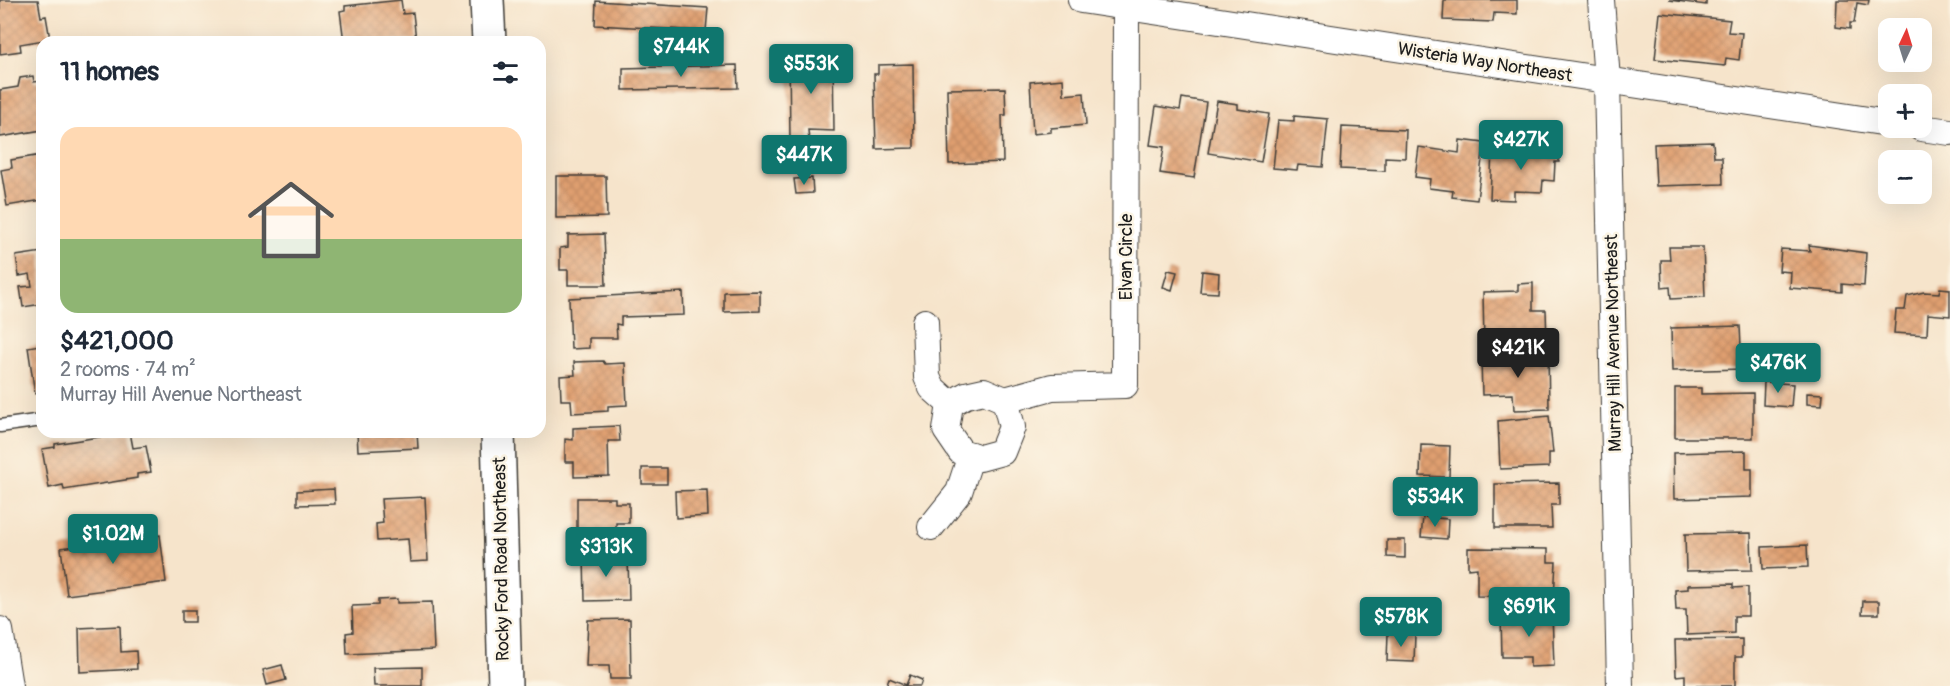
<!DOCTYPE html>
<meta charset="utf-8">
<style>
body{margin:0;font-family:Pangolin,sans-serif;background:#f6f6f7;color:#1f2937;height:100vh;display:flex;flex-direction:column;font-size:22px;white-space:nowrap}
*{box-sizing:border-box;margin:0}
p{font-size:20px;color:#747a83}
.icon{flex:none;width:33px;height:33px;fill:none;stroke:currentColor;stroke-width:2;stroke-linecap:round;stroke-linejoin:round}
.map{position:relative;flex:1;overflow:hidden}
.sheet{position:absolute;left:36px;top:36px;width:510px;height:402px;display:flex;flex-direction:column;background:#fff;border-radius:18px;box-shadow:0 6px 24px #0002}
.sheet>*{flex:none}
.needle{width:39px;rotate:4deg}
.fabs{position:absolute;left:1878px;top:18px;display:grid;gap:12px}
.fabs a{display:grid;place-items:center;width:54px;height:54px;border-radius:12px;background:#fff;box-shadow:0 6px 24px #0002;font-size:30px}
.price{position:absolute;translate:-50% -51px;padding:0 14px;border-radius:6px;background:#0f766e;color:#fff;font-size:20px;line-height:39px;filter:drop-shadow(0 2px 3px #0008)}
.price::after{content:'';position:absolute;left:50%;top:36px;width:18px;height:14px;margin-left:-9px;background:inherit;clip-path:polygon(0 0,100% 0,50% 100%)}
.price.active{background:#222;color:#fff}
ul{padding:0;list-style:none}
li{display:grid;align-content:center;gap:12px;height:318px;padding:0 24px}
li+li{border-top:2px solid #e0e1e3}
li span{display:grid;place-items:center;height:186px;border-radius:18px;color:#555}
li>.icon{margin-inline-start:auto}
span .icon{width:108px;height:108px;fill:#fffc;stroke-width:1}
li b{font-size:26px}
h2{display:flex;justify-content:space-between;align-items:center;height:72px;padding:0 24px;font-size:26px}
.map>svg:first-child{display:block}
</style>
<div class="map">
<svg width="1950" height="686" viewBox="0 0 1950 686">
<defs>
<pattern id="building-cross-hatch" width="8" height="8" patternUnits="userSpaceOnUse" patternTransform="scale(1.5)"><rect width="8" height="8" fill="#df9f6f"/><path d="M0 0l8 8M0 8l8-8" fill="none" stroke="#bf8860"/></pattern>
</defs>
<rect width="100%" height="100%" fill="#fcf5e5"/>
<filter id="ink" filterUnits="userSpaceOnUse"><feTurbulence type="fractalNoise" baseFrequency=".0167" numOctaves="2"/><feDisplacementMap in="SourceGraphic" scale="12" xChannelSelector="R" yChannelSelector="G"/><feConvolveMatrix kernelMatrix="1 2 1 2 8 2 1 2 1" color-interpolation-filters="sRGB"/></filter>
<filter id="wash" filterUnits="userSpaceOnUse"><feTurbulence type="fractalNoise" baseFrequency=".008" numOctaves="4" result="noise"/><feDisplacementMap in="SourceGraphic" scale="24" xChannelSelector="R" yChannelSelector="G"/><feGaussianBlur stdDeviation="1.35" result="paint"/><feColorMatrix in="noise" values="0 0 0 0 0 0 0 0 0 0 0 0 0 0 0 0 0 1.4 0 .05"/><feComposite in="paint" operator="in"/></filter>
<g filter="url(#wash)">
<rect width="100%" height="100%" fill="#f6e4cb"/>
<g id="blocks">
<g fill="url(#building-cross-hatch)">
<polygon points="0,0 38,0 41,17 46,16 50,39 20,44 21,51 0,54"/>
<polygon points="401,0 403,14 413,13 416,40 344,42 340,11 345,10 345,6"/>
<polygon points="1444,0 1517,0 1517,14 1494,13 1493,22 1443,20"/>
<polygon points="1669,0 1706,0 1706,5"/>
<polygon points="1837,0 1869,0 1868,5 1857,3 1854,23 1850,23 1850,29 1836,27"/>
<polygon points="596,1 708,8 706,31 595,25"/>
<polygon points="1660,13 1730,20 1728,32 1742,33 1739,60 1726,58 1725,66 1655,59"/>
<polygon points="833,54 834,131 808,130 809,141 790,141 789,55"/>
<polygon points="913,64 914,148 876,149 874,74 878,74 878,65"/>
<polygon points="737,65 738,88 623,90 623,68"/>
<polygon points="33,76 34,82 42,81 42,130 0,137 0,90 18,87 20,78"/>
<polygon points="1063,79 1064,95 1084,93 1086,125 1051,128 1051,132 1033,134 1030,82"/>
<polygon points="1005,88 1006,115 1002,115 1003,162 949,164 947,89"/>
<polygon points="1182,98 1206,102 1194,178 1160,173 1164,147 1150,145 1156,106 1180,110"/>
<polygon points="1217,101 1238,104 1238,109 1269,114 1261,162 1208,153"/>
<polygon points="1294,116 1328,119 1323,167 1298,165 1297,170 1273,168 1278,120 1294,121"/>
<polygon points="1342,127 1406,130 1405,158 1385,157 1385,171 1340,169"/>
<polygon points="1460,140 1484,143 1477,200 1452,197 1453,191 1429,188 1430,179 1415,177 1419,147 1459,153"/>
<polygon points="1713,142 1714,157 1722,157 1723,184 1656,186 1654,144"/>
<polygon points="1532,148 1559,149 1559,162 1555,162 1554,181 1543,180 1542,192 1514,191 1514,200 1490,199 1492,149 1532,151"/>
<polygon points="42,155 42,200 7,206 1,170 12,168 11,160"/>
<polygon points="556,176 606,176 607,217 556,218"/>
<polygon points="812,178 813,193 796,194 794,179"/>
<polygon points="604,234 606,285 568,285 568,270 560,270 560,248 568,247 568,235"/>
<polygon points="1809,245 1866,253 1864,286 1842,284 1842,292 1790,288 1791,272 1779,271 1781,249 1810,251"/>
<polygon points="1669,247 1703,247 1705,297 1671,299 1670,287 1662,288 1661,260 1670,260"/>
<polygon points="42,252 42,304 23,307 20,287 32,286 30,274 19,276 16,256"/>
<polygon points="1168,270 1177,272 1172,290 1163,287"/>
<polygon points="1202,271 1219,273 1218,293 1200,292"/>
<polygon points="1533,283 1533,310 1546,310 1547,343 1484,344 1483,292 1518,291 1518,284"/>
<polygon points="1940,288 1950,289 1950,316 1928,314 1927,335 1894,333 1896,310 1905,310 1907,296 1924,292 1939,293"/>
<polygon points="760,291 760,311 724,312 724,292"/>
<polygon points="683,292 684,315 621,317 621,325 616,324 617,338 589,338 589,348 571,349 569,298"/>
<polygon points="1740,326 1742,369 1672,371 1671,328"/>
<polygon points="42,340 42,393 35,394 28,347 40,345 39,341"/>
<polygon points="1548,353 1549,409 1514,410 1513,394 1482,395 1481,359 1496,359 1496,354"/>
<polygon points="603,361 605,364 625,363 627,405 608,406 608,411 572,413 571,400 561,400 560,376 575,375 574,362"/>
<polygon points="1764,382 1793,384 1791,407 1763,405"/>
<polygon points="1675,388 1701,388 1701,394 1753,393 1753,438 1675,438"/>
<polygon points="1807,393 1823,394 1822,405 1807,404"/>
<polygon points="1549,416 1553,453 1549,453 1549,467 1500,469 1498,421"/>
<polygon points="619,426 620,441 608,441 609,476 574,477 574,462 565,462 565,439 573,440 573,428"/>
<polygon points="130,432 133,448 146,446 151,472 137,474 137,478 64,490 63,485 49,488 42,449 55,447 55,444"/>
<rect x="249" y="432" width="25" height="3"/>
<polygon points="357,432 417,432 418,448 358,451"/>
<polygon points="1421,445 1450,446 1449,477 1420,476"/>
<polygon points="1746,451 1746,469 1752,469 1752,497 1674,499 1673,453"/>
<rect x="642" y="468" width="25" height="16"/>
<polygon points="1416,483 1443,484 1442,503 1415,502"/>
<polygon points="1559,483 1559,505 1551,505 1552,528 1495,528 1495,484"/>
<polygon points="334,489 335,504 297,505 297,491"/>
<polygon points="707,490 708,516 676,518 675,491"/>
<polygon points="425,497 428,561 410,562 408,539 377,541 376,524 383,523 381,499"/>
<polygon points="577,498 615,498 615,503 629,503 629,523 616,523 616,545 577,546"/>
<polygon points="1423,517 1448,519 1447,539 1421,537"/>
<polygon points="1751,533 1752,570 1686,571 1685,534"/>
<polygon points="160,535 166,582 67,595 61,548"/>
<polygon points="1387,540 1405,540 1405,558 1387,557"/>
<polygon points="1807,545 1808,567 1763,569 1762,547"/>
<polygon points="1468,548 1548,549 1548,562 1556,562 1554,597 1477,596 1477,568 1468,569"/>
<polygon points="628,555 629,600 585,601 584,556"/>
<polygon points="1733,584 1733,588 1748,587 1748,616 1734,616 1734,633 1687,635 1686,610 1676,610 1675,590 1688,589 1688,585"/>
<polygon points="397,599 397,603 432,602 434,650 347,654 346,633 353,632 352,606 378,605 378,600"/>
<polygon points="1863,601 1879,601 1879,614 1862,614"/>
<rect x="182" y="610" width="13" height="12"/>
<polygon points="1552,614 1554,666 1530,667 1530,657 1502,657 1501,616"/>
<polygon points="630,619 631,679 610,679 609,666 586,666 588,620"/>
<polygon points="120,626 121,652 136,651 137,669 80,672 79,628"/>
<polygon points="1388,633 1415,634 1414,662 1387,661"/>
<polygon points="1742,639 1742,657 1735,657 1735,686 1685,686 1685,675 1676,676 1675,640"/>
<polygon points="282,665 286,680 267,685 263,670"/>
<polygon points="422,667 422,686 374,686 373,668"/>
<polygon points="910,675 922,680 920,686 886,686 889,678 906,685"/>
</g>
</g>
</g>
<g filter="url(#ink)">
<use href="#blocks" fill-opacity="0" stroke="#3d3a36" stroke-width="1.5"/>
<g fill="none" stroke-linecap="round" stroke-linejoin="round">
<g stroke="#3d3a36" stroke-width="15">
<polyline id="lane" points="0,426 42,420"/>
</g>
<g stroke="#3d3a36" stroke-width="28">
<g id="street">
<polyline points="1081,0 1888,123"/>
<polyline points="1601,0 1607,80 1620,686"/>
<polyline points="1921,128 1950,132"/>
<polyline points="925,322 927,377 932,388 950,404"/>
<polyline points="1005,400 1012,427 1002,452 980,458 961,452 946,430 950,404 966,395 984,391 1005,400 1052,387 1125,385 1126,7"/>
<polyline points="931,527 959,492 971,455"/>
<polyline points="0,630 9,686"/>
</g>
</g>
<g stroke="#3d3a36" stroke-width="36">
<g id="secondary">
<polyline points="487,0 489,42"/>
<polyline points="498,432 505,686"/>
</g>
</g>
<use href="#lane" stroke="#fff" stroke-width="12"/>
<use href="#street" stroke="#fff" stroke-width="26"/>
<use href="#secondary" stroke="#fff" stroke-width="33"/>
</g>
</g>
<g text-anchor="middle" stroke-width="5" stroke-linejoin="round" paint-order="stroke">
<g font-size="18" fill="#1c1c1c" stroke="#fcf5e5">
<text transform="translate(1485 62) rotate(9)" y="6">Wisteria Way Northeast</text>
<text transform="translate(1126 257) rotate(-90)" y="6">Elvan Circle</text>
<text transform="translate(1613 343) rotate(-91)" y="6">Murray Hill Avenue Northeast</text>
<text transform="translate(501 559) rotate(-91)" y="6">Rocky Ford Road Northeast</text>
</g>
</g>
</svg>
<div class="fabs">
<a><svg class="needle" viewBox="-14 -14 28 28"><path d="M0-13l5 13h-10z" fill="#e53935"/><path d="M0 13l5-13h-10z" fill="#747a83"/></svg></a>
<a>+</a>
<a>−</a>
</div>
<b class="price" style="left:681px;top:78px">$744K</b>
<b class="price" style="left:811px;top:95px">$553K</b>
<b class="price" style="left:1521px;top:171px">$427K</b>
<b class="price" style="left:804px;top:186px">$447K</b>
<b class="price active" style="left:1518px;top:379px">$421K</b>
<b class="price" style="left:1778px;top:394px">$476K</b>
<b class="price" style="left:1435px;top:528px">$534K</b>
<b class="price" style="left:113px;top:565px">$1.02M</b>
<b class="price" style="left:606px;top:578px">$313K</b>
<b class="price" style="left:1529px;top:638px">$691K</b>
<b class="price" style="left:1401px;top:648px">$578K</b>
<section class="sheet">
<h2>11 homes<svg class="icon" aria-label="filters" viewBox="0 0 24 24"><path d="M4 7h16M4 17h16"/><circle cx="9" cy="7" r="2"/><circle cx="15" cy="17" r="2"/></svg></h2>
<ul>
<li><span style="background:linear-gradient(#ffd9b3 60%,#8fb573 0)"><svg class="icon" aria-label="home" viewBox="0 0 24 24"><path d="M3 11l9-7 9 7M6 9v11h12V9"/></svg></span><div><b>$421,000</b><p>2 rooms · 74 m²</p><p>Murray Hill Avenue Northeast</p></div></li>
</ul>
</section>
</div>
